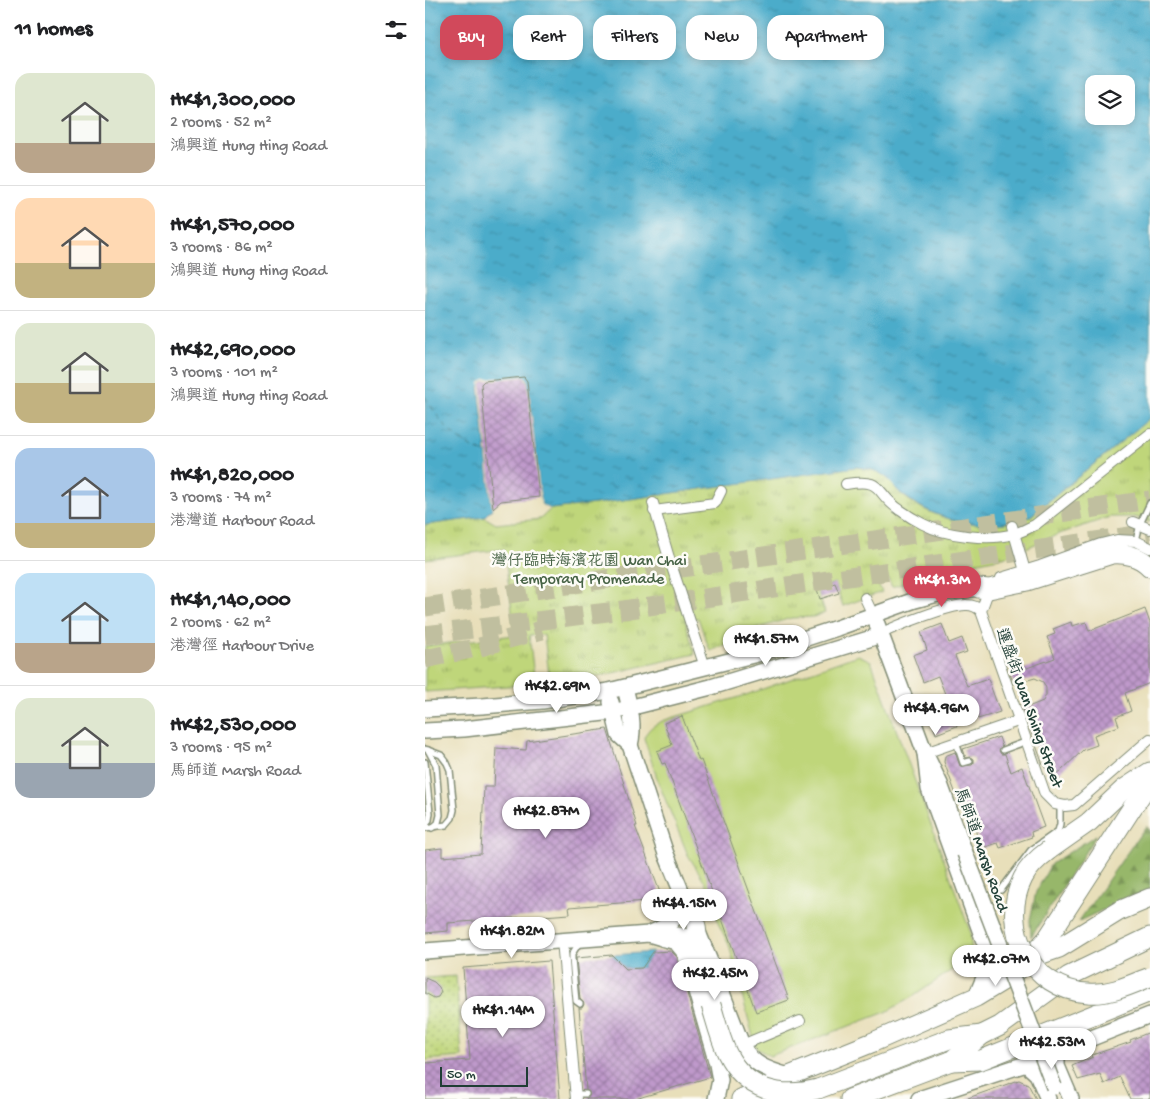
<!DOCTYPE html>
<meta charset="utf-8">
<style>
body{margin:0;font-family:"Gochi Hand","LXGW WenKai TC",sans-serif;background:#f2f2f2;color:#202124;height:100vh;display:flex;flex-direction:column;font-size:19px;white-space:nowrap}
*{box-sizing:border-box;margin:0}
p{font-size:16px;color:#757577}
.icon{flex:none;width:28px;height:28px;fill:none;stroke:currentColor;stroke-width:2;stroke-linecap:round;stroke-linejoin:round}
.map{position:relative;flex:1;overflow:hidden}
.panel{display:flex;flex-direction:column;background:#fff;width:425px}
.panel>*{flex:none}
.top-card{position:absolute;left:15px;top:15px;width:475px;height:45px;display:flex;gap:10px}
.tools{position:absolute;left:660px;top:75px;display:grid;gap:10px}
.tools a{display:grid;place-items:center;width:50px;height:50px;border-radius:10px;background:#fff;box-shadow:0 2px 8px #0003;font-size:25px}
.scale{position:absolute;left:15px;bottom:12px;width:88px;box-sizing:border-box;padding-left:5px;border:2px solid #1f3d34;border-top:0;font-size:14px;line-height:18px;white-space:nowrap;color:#1f3d34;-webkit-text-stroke:4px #fdfcf7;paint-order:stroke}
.price{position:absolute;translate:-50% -42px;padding:0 11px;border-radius:18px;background:#fff;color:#222;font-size:16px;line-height:32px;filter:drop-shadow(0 1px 2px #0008)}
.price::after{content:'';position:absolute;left:50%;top:30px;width:15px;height:11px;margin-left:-8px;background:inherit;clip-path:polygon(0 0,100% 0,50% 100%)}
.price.on{background:#d1495b;color:#fff}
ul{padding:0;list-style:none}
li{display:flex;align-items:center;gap:15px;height:125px;padding:0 15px}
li+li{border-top:1px solid #e0e0e0}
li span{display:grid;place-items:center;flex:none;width:140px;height:100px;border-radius:15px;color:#555}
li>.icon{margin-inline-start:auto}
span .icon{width:60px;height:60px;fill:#fffc;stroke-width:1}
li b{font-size:21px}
h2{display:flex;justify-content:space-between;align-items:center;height:60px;padding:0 15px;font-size:21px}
.pill{padding:0 18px;border-radius:15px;background:#fff;box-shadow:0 2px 8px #0003;font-size:18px;line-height:45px}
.pill.on{background:#d1495b;color:#fff}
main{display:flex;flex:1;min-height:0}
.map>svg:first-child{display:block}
</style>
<main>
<section class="panel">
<h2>11 homes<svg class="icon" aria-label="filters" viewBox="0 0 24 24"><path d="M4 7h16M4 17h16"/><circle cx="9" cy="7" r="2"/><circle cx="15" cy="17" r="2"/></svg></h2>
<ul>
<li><span style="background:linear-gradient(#dfe7d0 70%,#b9a48a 0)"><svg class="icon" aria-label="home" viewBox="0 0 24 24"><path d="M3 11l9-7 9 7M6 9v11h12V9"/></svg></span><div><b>HK$1,300,000</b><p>2 rooms · 52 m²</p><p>鴻興道 Hung Hing Road</p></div></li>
<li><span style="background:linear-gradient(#ffd9b3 65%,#c2b280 0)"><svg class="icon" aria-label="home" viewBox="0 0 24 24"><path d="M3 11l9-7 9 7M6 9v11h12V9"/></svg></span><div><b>HK$1,570,000</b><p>3 rooms · 86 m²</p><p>鴻興道 Hung Hing Road</p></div></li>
<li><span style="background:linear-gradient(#dfe7d0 60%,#c2b280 0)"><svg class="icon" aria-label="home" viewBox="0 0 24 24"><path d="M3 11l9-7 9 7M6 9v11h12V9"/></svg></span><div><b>HK$2,690,000</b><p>3 rooms · 101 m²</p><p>鴻興道 Hung Hing Road</p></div></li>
<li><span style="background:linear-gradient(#a9c7e8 75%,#c2b280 0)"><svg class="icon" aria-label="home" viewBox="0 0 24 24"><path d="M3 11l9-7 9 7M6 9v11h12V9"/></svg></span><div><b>HK$1,820,000</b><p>3 rooms · 74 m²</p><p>港灣道 Harbour Road</p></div></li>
<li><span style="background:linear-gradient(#bfe0f5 70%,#b9a48a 0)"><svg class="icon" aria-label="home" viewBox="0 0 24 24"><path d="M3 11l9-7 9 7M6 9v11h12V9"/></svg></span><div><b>HK$1,140,000</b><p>2 rooms · 62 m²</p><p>港灣徑 Harbour Drive</p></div></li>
<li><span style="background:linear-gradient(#dfe7d0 65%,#9aa5b1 0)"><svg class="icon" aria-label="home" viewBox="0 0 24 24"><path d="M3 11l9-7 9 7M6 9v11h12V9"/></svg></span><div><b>HK$2,530,000</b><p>3 rooms · 95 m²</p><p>馬師道 Marsh Road</p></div></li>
</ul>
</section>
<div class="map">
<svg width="725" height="1099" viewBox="0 0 725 1099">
<defs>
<pattern id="grass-dots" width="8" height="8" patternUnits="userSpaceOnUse" patternTransform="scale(1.25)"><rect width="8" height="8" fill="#bfd67a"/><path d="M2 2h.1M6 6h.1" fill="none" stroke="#9baf65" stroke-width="1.8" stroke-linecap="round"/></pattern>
<pattern id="forest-firs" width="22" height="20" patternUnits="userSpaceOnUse" patternTransform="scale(1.25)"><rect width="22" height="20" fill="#97b76a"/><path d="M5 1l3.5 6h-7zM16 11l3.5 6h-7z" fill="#7b9658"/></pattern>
<pattern id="park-tufts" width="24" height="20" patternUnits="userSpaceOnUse" patternTransform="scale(1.25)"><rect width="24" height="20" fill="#bfd67a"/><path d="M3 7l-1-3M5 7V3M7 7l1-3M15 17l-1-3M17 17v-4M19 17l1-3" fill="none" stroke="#9baf65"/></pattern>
<pattern id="water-ripples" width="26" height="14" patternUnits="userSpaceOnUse" patternTransform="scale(1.25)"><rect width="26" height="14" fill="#4bacca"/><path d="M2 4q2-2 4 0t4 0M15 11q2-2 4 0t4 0" fill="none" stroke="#3e8da5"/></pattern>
<pattern id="building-cross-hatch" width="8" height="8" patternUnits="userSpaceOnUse" patternTransform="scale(1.25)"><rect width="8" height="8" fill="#bf99cb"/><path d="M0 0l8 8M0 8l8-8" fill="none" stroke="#9b7ea6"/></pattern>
</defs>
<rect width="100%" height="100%" fill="#fdfcf7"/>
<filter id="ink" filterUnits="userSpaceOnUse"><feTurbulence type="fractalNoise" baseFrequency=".02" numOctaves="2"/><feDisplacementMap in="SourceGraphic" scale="10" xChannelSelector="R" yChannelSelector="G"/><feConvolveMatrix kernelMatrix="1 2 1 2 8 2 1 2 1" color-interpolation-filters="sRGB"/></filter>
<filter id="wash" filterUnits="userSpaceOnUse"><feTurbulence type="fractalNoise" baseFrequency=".0096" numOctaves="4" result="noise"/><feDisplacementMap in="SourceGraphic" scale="20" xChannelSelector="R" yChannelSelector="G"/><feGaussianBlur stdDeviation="1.12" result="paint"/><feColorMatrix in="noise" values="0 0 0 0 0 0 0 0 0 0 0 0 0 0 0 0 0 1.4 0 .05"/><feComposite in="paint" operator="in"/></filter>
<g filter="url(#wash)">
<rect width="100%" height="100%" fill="#e8dfba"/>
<polygon fill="url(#grass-dots)" stroke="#6f8a57" points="31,976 37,1057 0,1060 0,978"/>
<g fill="url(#forest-firs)" stroke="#5b7a4f">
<polygon points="721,826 725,830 725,890 699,900 654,921"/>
<polygon points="671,835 606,937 605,920 611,892 626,864"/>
</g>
<path fill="url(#park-tufts)" stroke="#6f8a57" d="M 725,418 L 725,522 L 710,517 L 685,517 L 634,534 L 582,556 L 517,570 L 467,587 L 460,571 L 449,575 L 457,592 L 418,606 L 410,583 L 392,589 L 400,613 L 388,617 L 366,618 L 321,632 L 298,646 L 285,651 L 273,618 L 260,620 L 270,654 L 179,675 L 125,683 L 119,635 L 104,635 L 110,684 L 0,692 L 0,646 L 90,635 L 79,549 L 0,559 L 0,525 L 59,517 L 71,524 L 115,519 L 126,509 L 170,504 L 428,467 C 439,468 452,469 461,477 C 467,481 471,489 476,494 C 510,523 562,531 605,517 Z"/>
<path fill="#bfd67a" stroke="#6f8a57" d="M 433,655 L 446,661 L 545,931 L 547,956 L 489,996 L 461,1012 L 345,1056 L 331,1048 L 304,945 L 294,925 L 280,882 L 263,855 L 234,784 L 219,738 C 223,728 230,724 240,720 L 321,695 Z"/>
<g fill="url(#water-ripples)" stroke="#35747f" fill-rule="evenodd">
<path d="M 0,0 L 725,0 L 725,418 L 604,517 C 561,532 515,523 478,495 C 472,491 468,484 463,479 C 455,471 442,468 431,467 L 170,504 L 126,509 L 116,504 L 103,382 L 102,378 L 97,376 L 54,386 L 67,509 L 59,517 L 0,525 ZM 669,84 L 701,84 L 701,116 L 669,116 Z"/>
<polygon points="228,952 217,968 201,969 187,955"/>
</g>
<polygon fill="#e8dfba" points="97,376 102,378 103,382 116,504 113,502 101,382 57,386 70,507 67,509 55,383 60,379"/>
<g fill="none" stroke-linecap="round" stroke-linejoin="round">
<path stroke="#2e6468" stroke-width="1" stroke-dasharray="6 5" stroke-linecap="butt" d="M 0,396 C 14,421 32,445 61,453"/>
</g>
<g id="blocks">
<g fill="url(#building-cross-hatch)">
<polygon points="99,377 102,381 114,497 76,501 68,508 56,384 59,381"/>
<polygon points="410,583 414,593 395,599 392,589"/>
<polygon points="720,609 725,623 725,683 700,693 706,711 691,717 694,726 669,735 672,745 658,750 635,772 628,773 623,771 618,765 598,709 618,701 621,695 621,688 618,682 610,678 589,684 585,674 630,658 622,637 630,634 628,629 646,622 647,626 661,622 664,631"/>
<polygon points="517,624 524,643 537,638 542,652 530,656 542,686 563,679 575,712 553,719 547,703 526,711 532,726 511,734 500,701 520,694 513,676 498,682 488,655 502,650 496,632"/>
<polygon points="257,716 274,761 276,760 364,1000 331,1012 240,763 237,764 232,751 247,745 239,723"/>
<polygon points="182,729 212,826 210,826 236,895 236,898 234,900 144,907 145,914 23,923 23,931 0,933 0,850 17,848 17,857 56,854 59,787 69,787 71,748 101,750 102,741"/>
<polygon points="574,737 577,746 574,751 576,754 580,754 586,772 597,767 619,827 606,832 607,837 575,848 573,843 557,848 541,806 536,808 519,762 520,756 530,752 535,766 547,765 549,763 549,759 546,757 541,758 538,749"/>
<polygon points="246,951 252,957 285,1077 210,1099 161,1099 165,1094 161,1090 154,1008 157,1008 159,1004 155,999 151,958 187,955 201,969 217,968 228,952"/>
<polygon points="124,961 135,1099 0,1099 0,1063 45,1060 38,968"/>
<polygon points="0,978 9,982 14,987 16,992 13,997 9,998 0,993"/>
<polygon points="725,1032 725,1099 705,1099 695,1077 679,1084 675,1074 653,1080 647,1066 668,1057 667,1055 706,1042 705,1040"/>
<polygon points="594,1080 603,1084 611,1099 543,1099 543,1098"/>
</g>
</g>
</g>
<g filter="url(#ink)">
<use href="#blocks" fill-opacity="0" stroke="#848e77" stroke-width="1"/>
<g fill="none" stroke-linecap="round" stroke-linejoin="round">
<g stroke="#c0bf9f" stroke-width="19" stroke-dasharray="19 9" stroke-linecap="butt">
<polyline points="0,607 201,576 725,500"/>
<polyline points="0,635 198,610 725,533"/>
<polyline points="0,659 55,647 117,630"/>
</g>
<g stroke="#848e77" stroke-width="8">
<g id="lane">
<polyline points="711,541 715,524 725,503"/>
<polyline points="572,657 586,652"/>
<polyline points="531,742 538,763 545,761"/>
<polyline points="0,749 16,755 22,763 25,770 29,810 27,818 21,825 0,828"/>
<polyline points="3,750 11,765 15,815 13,823 7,828"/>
<polyline points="578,750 600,742"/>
<polyline points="0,762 5,813 4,820 0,825"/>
<polyline points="576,890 606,850 633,831 635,824 635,805"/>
<polyline points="154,943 147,954 147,959 151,1001 155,1004"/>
<polyline points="151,1094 161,1094"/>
</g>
</g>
<g stroke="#848e77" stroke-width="12">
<g id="street">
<path d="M 421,484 C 461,478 448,492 475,510 C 482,515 490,520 498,524 C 521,536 564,541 589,534 C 596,532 603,528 610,525 L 725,434"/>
<polyline points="228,503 244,558 280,667"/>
<polyline points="229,511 290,503 296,491"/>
<polyline points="708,522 725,529"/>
<polyline points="587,526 600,571"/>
<polyline points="576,578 615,566 676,544 692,540 711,541 725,548"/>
<polyline points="564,589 556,611 620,794 630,804 640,806 649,805 725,739"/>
<polyline points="440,598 448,615"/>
<path d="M 455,634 C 471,626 526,604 542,605 C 548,605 552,607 556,611"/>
<polyline points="500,753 593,721"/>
<polyline points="137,940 151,1099"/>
<polyline points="317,1045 375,1021"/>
</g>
</g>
<g stroke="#848e77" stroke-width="18">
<g id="secondary">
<polyline points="452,624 500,753 515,784 540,853"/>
<path d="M 200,688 C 205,707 210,726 205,745"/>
<path d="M 186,702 L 194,735 L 205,745 L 241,854 L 286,964 L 317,1045 C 327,1065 343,1070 364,1076"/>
<polyline points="0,709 57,706 117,701 184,691 332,654 412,628 490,600 516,593 553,588"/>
<polyline points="0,731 39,729 188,712 286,687 447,638 455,634"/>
<polyline points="500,753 504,789 564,955 564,966 551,997"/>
<path d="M 224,934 C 244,925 253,921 258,898"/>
<polyline points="0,951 224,934 251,942 260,953 292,1064 295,1080 291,1099"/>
<polyline points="632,1052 632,1066 646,1099"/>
<polyline points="601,1064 612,1074 623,1099"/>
<polyline points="494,1099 601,1064 725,1015"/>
</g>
</g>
<g stroke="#848e77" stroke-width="21">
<g id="highway">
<path d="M 553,588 L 564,589 L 602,581 L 687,554 C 702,553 714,556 725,567"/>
<polyline points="624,850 664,822 699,789 725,772"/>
<polyline points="271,926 274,956"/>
<path d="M 239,937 C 245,937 252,936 258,938 C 273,943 282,991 286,1005"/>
<polyline points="608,957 634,948 694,911 725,898"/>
<polyline points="526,1061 556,1060 725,992"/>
<polyline points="393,1089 524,1039 557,1035"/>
<polyline points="316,1099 364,1076 446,1043 551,997 579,980 596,967 622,939 707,808 725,782"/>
<polyline points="425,1099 526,1061 557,1035 575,1026 644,976 725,937"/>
</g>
</g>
<use href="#lane" stroke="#fff" stroke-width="5"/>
<use href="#street" stroke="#fff" stroke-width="10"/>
<use href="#secondary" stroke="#fff" stroke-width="15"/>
<use href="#highway" stroke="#fff" stroke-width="19"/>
<g stroke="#848e77" stroke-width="18" stroke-linecap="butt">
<polyline id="secondary-bridge" points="540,853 629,1087"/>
</g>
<g stroke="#848e77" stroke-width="21" stroke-linecap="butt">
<g id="highway-bridge">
<path d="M 624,850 C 613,858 604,866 598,878 C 573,927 606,990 663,993 C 685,995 705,985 725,977"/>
<path d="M 286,1005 C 291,1021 295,1038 302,1053 C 320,1090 355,1099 393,1089"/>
</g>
</g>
<use href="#secondary-bridge" stroke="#fff" stroke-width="15"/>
<use href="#highway-bridge" stroke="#fff" stroke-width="19"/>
</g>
</g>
<g text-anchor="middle" stroke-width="5" stroke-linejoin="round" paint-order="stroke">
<g font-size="16" fill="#476346" stroke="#fdfcf7">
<text x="164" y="565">灣仔臨時海濱花園 Wan Chai<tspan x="164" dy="18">Temporary Promenade</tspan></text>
</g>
<g font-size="16" fill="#1f3d34" stroke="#fdfcf7">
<text transform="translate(606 707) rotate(70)" y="6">運盛街 Wan Shing Street</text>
<text transform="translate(558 849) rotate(70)" y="6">馬師道 Marsh Road</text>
</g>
</g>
</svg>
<div class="tools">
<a><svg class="icon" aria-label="layers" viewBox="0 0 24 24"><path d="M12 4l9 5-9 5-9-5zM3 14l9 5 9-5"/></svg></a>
</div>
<div class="scale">50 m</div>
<b class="price on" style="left:517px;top:608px">HK$1.3M</b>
<b class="price" style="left:341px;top:667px">HK$1.57M</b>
<b class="price" style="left:132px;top:714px">HK$2.69M</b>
<b class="price" style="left:511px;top:736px">HK$4.96M</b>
<b class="price" style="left:121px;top:839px">HK$2.87M</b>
<b class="price" style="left:259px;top:931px">HK$4.15M</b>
<b class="price" style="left:87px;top:959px">HK$1.82M</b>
<b class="price" style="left:571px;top:987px">HK$2.07M</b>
<b class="price" style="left:290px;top:1001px">HK$2.45M</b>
<b class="price" style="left:78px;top:1038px">HK$1.14M</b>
<b class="price" style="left:627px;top:1070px">HK$2.53M</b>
<div class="top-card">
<a class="pill on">Buy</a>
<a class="pill">Rent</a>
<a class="pill">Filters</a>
<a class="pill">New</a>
<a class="pill">Apartment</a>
</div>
</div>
</main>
